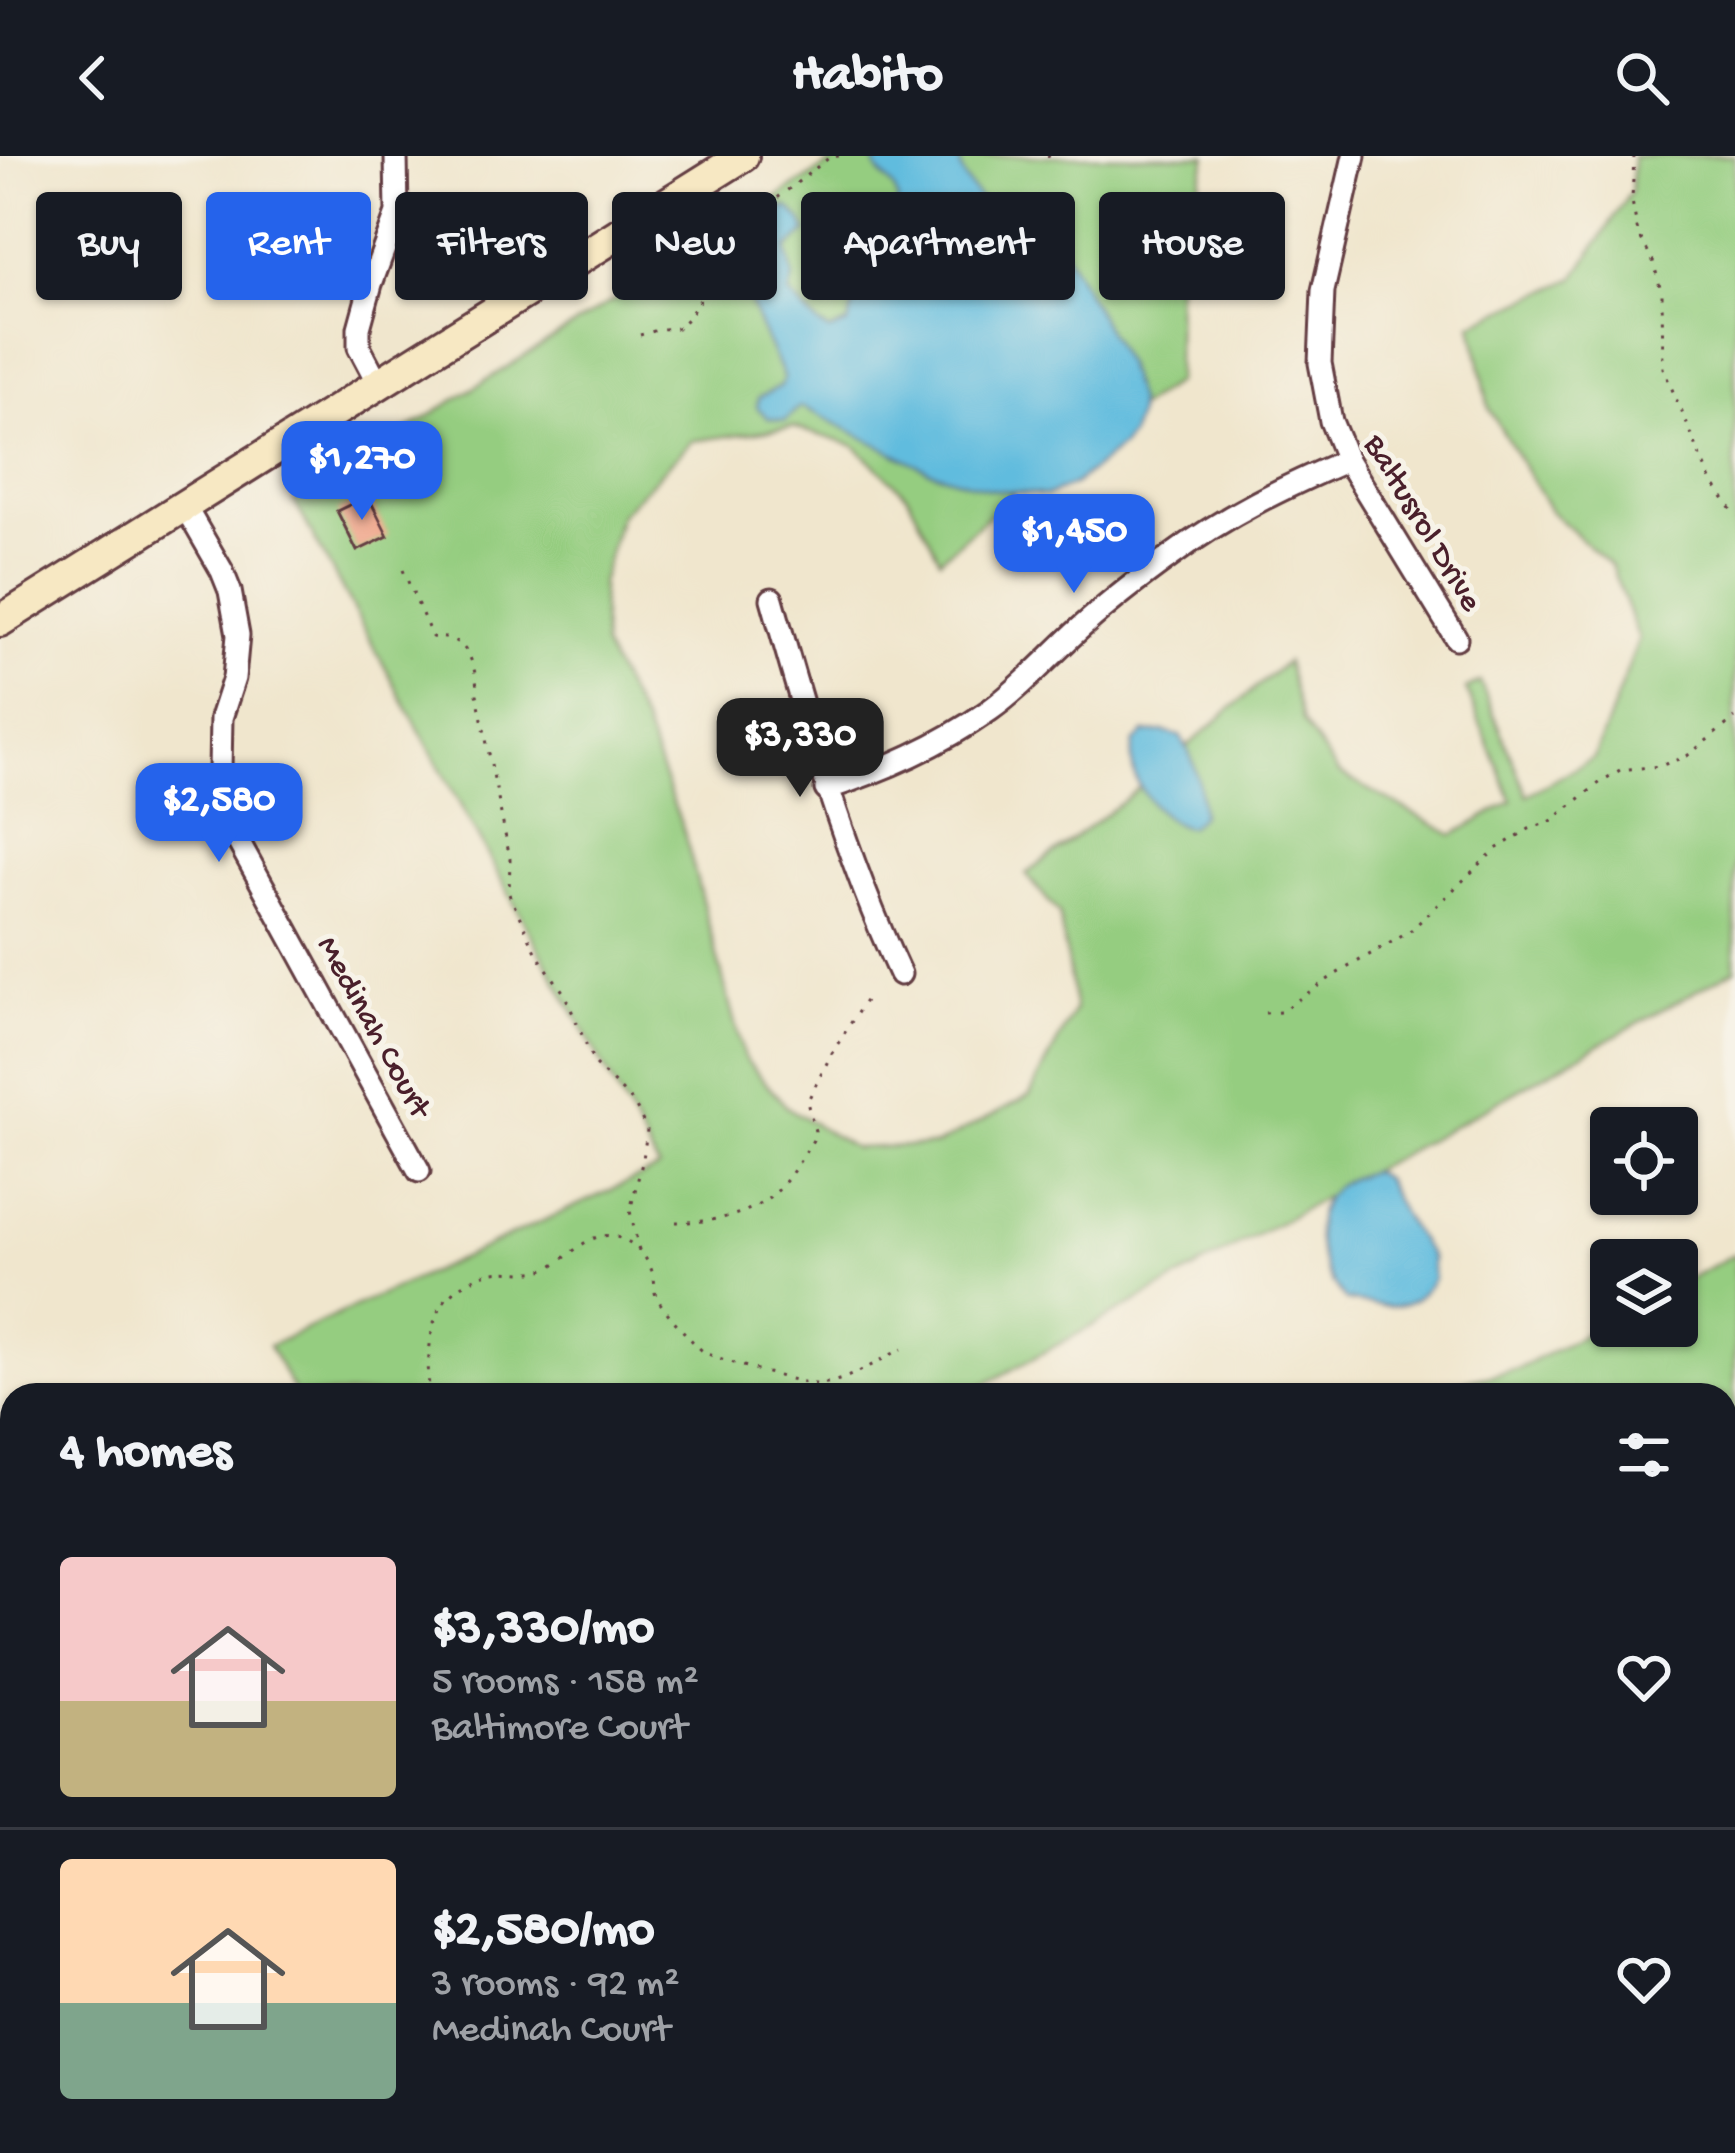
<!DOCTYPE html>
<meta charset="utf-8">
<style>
body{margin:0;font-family:"Gochi Hand",sans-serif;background:#242831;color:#f1f3f6;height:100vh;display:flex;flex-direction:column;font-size:45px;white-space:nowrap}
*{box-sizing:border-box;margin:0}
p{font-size:39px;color:#9ea1a6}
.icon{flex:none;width:66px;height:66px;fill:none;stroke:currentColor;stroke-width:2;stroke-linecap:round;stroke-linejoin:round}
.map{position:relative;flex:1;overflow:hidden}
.panel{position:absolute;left:0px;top:1227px;width:1737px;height:771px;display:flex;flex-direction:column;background:#171b24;border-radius:36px 36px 0 0;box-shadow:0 3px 9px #0004}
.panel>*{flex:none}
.hud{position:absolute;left:36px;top:36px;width:1665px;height:108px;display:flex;gap:24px}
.buttons{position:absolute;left:1590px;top:951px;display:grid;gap:24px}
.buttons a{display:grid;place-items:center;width:108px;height:108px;border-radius:12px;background:#171b24;box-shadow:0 3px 9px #0004;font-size:60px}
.price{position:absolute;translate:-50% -102px;padding:0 27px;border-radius:24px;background:#2563eb;color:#fff;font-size:39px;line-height:78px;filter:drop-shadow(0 3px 6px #0008)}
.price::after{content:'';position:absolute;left:50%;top:72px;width:36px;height:27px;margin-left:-18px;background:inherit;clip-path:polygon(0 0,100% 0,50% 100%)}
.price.on{background:#222;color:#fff}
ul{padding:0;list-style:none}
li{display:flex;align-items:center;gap:36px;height:300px;padding:0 60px}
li+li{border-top:3px solid #363941}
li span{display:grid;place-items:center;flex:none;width:336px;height:240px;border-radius:12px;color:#555}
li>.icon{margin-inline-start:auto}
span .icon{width:144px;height:144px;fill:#fffc;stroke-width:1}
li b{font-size:51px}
h2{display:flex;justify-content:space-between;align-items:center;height:144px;padding:0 60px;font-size:51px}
.chip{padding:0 42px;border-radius:12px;background:#171b24;box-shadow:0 3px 9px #0004;font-size:42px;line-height:108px}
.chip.on{background:#2563eb;color:#fff}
header{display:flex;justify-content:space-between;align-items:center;height:156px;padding:0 60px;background:#171b24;font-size:54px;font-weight:700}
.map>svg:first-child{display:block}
</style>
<header><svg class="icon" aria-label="back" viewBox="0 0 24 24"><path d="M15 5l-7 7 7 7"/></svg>Habito<svg class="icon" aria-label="search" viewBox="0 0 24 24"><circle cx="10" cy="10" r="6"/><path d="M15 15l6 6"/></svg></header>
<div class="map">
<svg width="1735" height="1997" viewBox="0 0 1735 1997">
<rect width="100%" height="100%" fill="#f7f3e8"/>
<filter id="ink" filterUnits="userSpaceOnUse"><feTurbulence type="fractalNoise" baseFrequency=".00833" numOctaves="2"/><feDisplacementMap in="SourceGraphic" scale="24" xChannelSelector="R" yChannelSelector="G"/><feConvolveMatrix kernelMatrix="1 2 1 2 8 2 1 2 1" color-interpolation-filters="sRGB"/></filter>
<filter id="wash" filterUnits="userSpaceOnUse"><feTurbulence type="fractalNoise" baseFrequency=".004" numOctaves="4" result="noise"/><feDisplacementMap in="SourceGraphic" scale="48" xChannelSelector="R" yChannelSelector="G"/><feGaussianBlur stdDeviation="2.7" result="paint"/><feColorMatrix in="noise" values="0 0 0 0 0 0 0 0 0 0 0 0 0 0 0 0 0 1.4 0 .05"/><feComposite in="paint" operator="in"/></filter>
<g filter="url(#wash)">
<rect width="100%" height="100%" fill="#f0e6cd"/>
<g fill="#95cd80" stroke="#707656" stroke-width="3">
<polygon points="843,0 1207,0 1177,118 1176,226 1018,333 940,403 908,340 855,290 793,271 692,285 620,358 601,427 603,491 644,569 684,676 744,902 787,951 854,992 936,989 1030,939 1075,853 1059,758 1026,718 1122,646 1286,506 1302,565 1338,617 1453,679 1512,645 1466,533 1480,526 1527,639 1594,602 1639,483 1611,410 1551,356 1489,253 1472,168 1575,122 1631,35 1633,0 1735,0 1735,813 1140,1144 965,1239 296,1239 269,1190 659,1012 294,345"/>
<polygon points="1735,1098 1735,1551 1725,1562 1725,1239 1404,1239 1518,1213 1611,1164 1611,1170 1677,1170 1677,1129"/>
<polygon points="12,1592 12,1883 0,1891 0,1598"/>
<polygon points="1309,1986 1507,1986 1506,1997 1286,1997"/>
</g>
<g fill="#61bcde" stroke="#566e84" stroke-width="3">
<path d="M 874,0 L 960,0 C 959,28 981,38 993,63 L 1048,80 L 1063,92 L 1125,208 L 1137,245 L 1137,259 L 1130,280 L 1121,291 L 1075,328 L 1047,340 L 989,333 L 930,315 L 803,251 L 798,252 L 785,265 L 768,262 L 757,251 L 758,242 L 781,230 L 784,222 L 760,171 L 748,141 L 745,122 L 749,98 L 767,78 L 779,54 L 788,51 L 802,65 L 807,76 L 787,93 L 793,122 L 789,138 L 818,168 L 829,175 L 848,168 L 854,146 L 842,121 L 841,108 C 843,108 859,107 860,106 C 875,99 901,56 897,41 C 893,22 875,23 874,0 Z"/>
<path d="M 1164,576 L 1180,580 C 1197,607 1201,629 1201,659 L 1189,671 C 1164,668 1135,634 1132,607 C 1131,601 1133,594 1134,587 L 1144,577 Z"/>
<path d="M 1371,1015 L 1384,1022 L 1404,1061 L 1431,1101 L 1433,1123 C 1407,1163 1387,1149 1346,1145 C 1320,1115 1302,1063 1335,1031 C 1344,1023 1360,1019 1371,1015 Z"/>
</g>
<g id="blocks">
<polygon fill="#f0a084" points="368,340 388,380 357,395 337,355"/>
</g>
</g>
<g filter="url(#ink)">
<use href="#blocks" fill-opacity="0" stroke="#633d43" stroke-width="3"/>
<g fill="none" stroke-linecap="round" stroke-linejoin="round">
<g stroke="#633d43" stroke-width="27">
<g id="street">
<polyline points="1354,0 1323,135 1320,207 1331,265 1347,304 1456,482"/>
<polyline points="378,227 359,191 359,172 371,128 397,57 396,0"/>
<polyline points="184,349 222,415 230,435 238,479 234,522 221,562 220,614 236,681 419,1015"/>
<path d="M 772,443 C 808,571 844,697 900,818"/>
<path d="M 826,633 C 886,613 939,590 990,554 C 1025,529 1053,496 1085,468 C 1112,444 1142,421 1171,400 C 1226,359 1284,331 1347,304"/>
<polyline points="400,1986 412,1997"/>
<polyline points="110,1997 127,1986"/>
<polyline points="1021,1997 1023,1986"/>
</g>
</g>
<g stroke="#633d43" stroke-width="36">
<polyline id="secondary" points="0,465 743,0"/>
</g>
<g stroke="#633d43" stroke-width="3" stroke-dasharray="3 9" stroke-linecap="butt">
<polyline points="1047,0 1057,0"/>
<polyline points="1634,0 1632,45 1638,77 1653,105 1662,138 1663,212 1711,324 1735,358"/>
<polyline points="640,179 661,173 678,172 688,162 750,68 776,43 830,1 839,0"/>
<path d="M 403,414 L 432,481 C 439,482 446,481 453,484 C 472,492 477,519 477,538 L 510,703 L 509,738 L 538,800 L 564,837 L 595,909 L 634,947 L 647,974 L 643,1003 L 630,1055 L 639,1094"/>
<polyline points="1265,857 1280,856 1336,818 1409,776 1496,693 1529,673 1551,665 1602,625 1620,614 1660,610 1687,600 1735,562"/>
<path d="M 676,1066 C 710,1067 757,1059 781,1031 C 793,1017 803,1000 813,984 L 815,975 L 807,946 L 832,897 L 866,843"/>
<path d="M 430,1239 C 426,1217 429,1169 441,1150 C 449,1137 471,1122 485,1118 C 507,1111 528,1121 548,1112 C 572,1101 590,1071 620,1082 C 638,1088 650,1105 654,1122 C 655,1128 654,1135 656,1140 C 660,1150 695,1190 704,1196 C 716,1203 804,1229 818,1228 C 846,1227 877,1205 902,1193"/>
<polyline points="0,1869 12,1861"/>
<polyline points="658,1997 658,1986"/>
</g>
<use href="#street" stroke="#fff" stroke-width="21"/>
<use href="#secondary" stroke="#f7e8c3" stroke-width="30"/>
</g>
</g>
<g text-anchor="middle" stroke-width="10" stroke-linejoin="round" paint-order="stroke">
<g font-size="33" fill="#4a1f2b" stroke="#f7f3e8">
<text transform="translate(1426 365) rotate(59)" y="12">Baltusrol Drive</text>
<text transform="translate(377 869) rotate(61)" y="12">Medinah Court</text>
</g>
</g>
</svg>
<div class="buttons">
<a><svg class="icon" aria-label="locate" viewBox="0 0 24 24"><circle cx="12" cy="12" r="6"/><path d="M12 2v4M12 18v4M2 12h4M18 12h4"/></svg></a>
<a><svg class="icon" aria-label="layers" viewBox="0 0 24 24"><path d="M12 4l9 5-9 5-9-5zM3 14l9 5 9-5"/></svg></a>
</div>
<b class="price" style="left:362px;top:367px">$1,270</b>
<b class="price" style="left:1074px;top:440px">$1,450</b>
<b class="price on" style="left:800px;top:644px">$3,330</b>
<b class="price" style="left:219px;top:709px">$2,580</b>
<div class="hud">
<a class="chip">Buy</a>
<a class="chip on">Rent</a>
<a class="chip">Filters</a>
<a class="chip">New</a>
<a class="chip">Apartment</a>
<a class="chip">House</a>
</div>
<section class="panel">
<h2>4 homes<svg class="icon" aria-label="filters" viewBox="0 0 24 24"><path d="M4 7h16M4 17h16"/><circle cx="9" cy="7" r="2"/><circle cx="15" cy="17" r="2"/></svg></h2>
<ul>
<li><span style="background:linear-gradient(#f6c9c9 60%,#c2b280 0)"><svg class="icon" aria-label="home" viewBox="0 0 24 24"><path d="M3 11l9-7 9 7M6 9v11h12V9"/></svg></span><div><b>$3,330/mo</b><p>5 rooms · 158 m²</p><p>Baltimore Court</p></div><svg class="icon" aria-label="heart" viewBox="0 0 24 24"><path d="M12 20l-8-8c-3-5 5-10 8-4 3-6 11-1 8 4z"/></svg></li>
<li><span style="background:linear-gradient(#ffd9b3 60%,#7fa58c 0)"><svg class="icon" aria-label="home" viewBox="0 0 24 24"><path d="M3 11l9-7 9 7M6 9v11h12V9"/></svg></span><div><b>$2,580/mo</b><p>3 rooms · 92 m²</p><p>Medinah Court</p></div><svg class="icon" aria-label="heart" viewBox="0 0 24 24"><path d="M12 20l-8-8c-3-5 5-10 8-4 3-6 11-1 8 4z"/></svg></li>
</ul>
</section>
</div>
